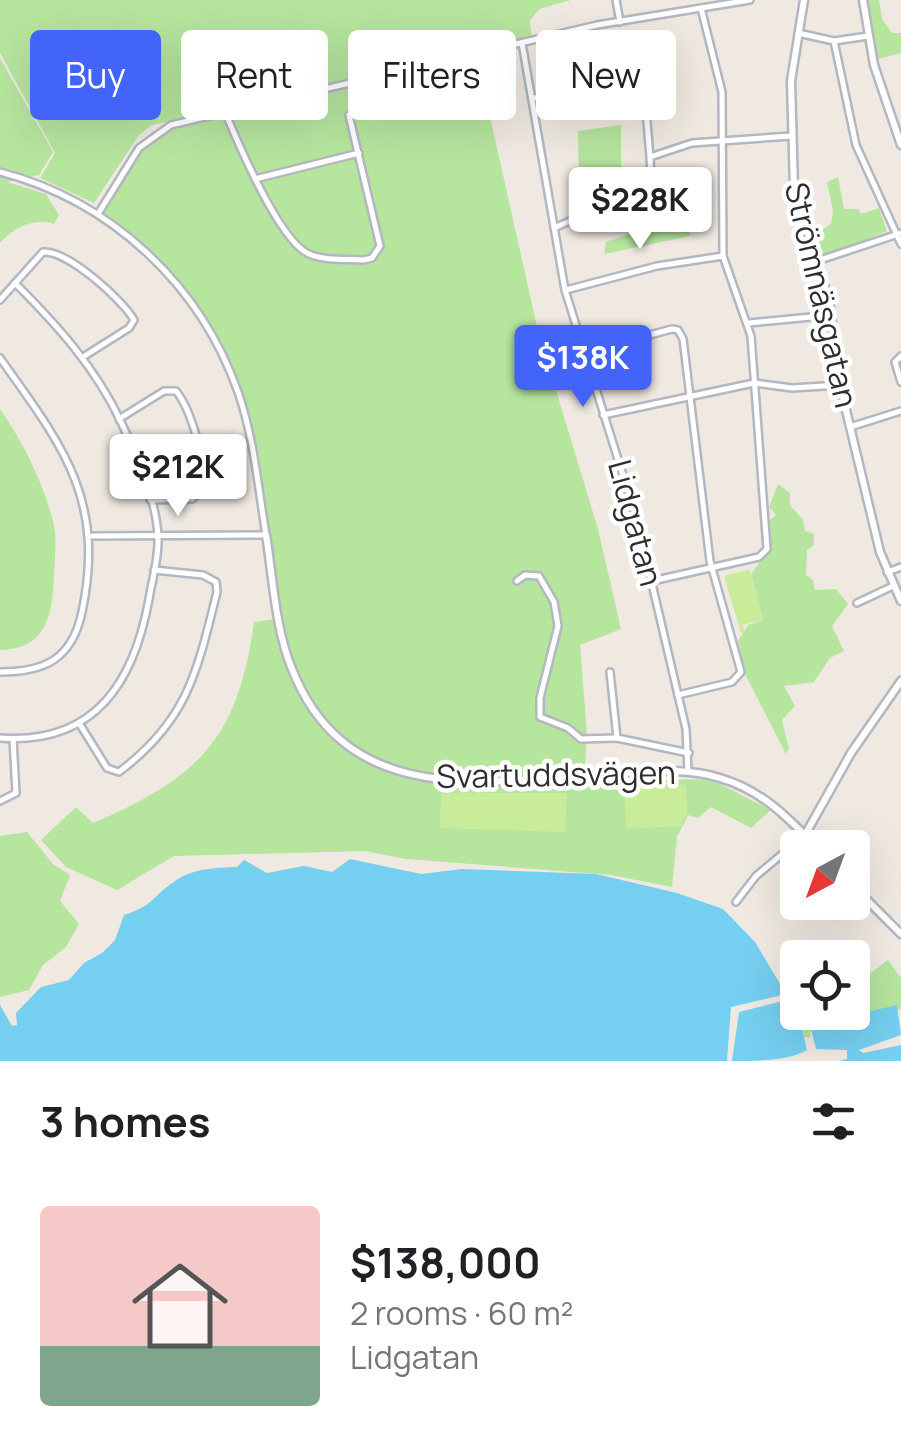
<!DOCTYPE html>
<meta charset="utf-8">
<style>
body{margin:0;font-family:Manrope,sans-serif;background:#f2f2f2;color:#202124;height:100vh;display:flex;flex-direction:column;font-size:38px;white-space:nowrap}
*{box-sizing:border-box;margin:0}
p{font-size:32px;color:#757577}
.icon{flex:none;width:55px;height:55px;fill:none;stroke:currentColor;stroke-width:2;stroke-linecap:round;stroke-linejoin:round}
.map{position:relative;height:1061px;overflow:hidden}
.drawer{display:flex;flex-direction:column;background:#fff;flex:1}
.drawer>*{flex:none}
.top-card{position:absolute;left:30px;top:30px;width:842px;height:90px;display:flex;gap:20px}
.needle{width:65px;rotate:221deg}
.controls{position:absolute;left:780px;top:830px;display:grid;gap:20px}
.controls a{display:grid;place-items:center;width:90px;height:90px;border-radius:10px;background:#fff;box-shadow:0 10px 40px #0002;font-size:50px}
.price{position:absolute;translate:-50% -85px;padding:0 22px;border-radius:10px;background:#fff;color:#222;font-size:32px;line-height:65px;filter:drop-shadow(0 2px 5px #0008)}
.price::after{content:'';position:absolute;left:50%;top:60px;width:30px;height:22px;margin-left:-15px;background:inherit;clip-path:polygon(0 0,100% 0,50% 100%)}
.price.current{background:#4264fb;color:#fff}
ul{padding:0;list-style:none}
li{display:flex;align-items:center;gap:30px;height:250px;padding:0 40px}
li+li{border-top:2px solid #e0e0e0}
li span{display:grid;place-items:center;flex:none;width:280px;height:200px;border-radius:10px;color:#555}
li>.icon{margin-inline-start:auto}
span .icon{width:120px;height:120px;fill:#fffc;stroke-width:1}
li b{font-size:42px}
h2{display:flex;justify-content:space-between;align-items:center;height:120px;padding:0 40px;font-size:42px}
.tag{padding:0 35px;border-radius:10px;background:#fff;box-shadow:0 10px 40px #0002;font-size:35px;line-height:90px}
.tag.current{background:#4264fb;color:#fff}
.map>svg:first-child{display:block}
</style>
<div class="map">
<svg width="901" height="1061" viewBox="0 0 901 1061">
<rect width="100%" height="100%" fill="#efe9e1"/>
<g fill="#b6e59e">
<polygon points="0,0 571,0 539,9 530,21 532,42 152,125 139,135 94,203 40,178 55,153 0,53"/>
<polygon points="868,0 879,0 882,19 892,33 901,33 901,53 878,59"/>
<path d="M 476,55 L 538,331 L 598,529 L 621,629 L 580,645 L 587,735 L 584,780 L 578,782 L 710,779 L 771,810 L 751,828 L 711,807 L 698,818 L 688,815 L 677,837 L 672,887 L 611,875 L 406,859 L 365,851 L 174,856 L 117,890 L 66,867 L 41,840 L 76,807 L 93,823 C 198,778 238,740 254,622 L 276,619 L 284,663 L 291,677 C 287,632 275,586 267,542 C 242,390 224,311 96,215 L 139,149 L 155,135 L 225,113 Z"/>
<path d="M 0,58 L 53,152 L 39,175 L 7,182 L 46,194 L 59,215 L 54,224 C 34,217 14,228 0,243 Z"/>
<polygon points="621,125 621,170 579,187 578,131"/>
<path d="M 696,170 L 690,236 L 604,254 L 606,242 C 651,227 673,225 679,173 Z"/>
<polygon points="838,177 844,209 858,209 861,214 879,208 887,231 820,258 811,237 831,224 833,211 827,182"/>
<path d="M 0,409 C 24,444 42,480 53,521 C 57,538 55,557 54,575 C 52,614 48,649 0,650 Z"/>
<polygon points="778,484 790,493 790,505 803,520 805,531 814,534 814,545 807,550 806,575 813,580 815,590 836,589 848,604 832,626 844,651 830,658 814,682 784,686 795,706 782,720 789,749 786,754 745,674 738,641 748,625 763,620 751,574 770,548 768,522 776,515 769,507"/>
<polygon points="27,832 53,864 70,875 60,901 79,924 66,947 43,965 29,990 0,997 0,836"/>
<polygon points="888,960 901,978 901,1009 811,1030 810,1037 804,1037 800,1013 852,1012 853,979 857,983"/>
</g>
<g fill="#c9ec9a">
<polygon points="749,569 763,620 742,625 745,632 741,633 724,576"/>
<polygon points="686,785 687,813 681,826 626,829 624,789"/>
<polygon points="441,793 567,793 565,832 440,828"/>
</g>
<g fill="#75cff0">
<path d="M 350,859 L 421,874 L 462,869 L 596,874 L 677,893 L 723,909 L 755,942 L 786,994 L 731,1007 L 727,1061 L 0,1061 L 0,1005 L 12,1026 L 17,1025 L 16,1013 L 41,987 L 69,980 L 84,963 L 102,953 L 115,940 L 124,915 C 155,905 151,897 175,881 C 193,868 216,868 237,867 L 244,860 L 267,873 L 304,866 L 332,872 Z"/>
<path d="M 795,998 L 807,1050 C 789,1061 755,1061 732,1061 L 739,1012 Z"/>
<polygon points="897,1005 901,1035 859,1050 863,1053 901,1045 901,1061 839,1061 847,1059 847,1050 816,1049 810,1025"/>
</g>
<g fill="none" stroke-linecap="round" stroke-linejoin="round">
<g stroke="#b4b7c1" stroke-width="10">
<g id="minor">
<polyline points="616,0 620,22"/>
<polyline points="798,33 834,41 868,36"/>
<polyline points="834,41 856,145 901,244"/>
<polyline points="522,43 565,290 637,520 686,729 688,771"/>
<polyline points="532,98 638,92 645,99 650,157"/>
<path d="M 225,112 C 238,143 279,241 309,254 C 325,261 347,259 364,260 L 372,258 L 380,246 L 349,115"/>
<path d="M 0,172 C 111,201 200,284 238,392 C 254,438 258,487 266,535 L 92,536"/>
<polyline points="255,179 359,153"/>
<polyline points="98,214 139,148 171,125 597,25 750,0"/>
<polyline points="554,228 646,187 651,181 650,157 692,143 791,136"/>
<polyline points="817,261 901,233"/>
<polyline points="566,290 657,266 723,256"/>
<path d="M 0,300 L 43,252 C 67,250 122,299 134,320 L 129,328 L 83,357"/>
<polyline points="749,323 831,315"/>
<polyline points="582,353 672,329 678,330 683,339 710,561 741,672 732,682 678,695"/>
<polyline points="901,356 895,362 901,382"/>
<path d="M 0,358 C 62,445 106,499 82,612 C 72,659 45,672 0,672"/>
<polyline points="603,415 754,383 792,388 840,385"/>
<path d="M 119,419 L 164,391 L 176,391 C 192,411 208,467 201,492 L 192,499 L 150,500"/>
<polyline points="850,427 901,411"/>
<polyline points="887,572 901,567"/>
<polyline points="517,581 525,575 539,576 554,602 558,626 540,698 540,717 568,728 581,739 617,738"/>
<polyline points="652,581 759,557 767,549 751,336 723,256 722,92 701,8"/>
<polyline points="857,603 893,586"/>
<polyline points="610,672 617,738 689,753"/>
<path d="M 79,723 L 107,768 L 119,772 C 188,720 197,672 217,592 L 216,582 L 203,575 L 154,570"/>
<path d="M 0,738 C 95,745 134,682 149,599 C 152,580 159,558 158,538 C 157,501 137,456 121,422 C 96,368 57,325 15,283"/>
<polyline points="0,801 16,793 13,739"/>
<polyline points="736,902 756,876 805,835"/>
</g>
</g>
<g stroke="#b4b7c1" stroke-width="11">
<g id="tertiary">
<polyline points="804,0 791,81 794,187 829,301 840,385 880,552 901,601"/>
<polyline points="863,0 874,65 901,145"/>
<path d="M 266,535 C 273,578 275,628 292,669 C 349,814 498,780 622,773 C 655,771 688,768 720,778 C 761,790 788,817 817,848"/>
<polyline points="805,835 851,753 901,681"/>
<polyline points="852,885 901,934"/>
</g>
</g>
<use href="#minor" stroke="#fff" stroke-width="5"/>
<use href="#tertiary" stroke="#fff" stroke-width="6"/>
</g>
<g text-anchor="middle" stroke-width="9" stroke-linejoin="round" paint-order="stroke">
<g font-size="32" fill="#2e2e2e" stroke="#fff">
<text transform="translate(821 295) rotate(77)" y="11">Strömnäsgatan</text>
<text transform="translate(635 523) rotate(75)" y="11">Lidgatan</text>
<text transform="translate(556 775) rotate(-1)" y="11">Svartuddsvägen</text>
</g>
</g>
</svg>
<div class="controls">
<a><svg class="needle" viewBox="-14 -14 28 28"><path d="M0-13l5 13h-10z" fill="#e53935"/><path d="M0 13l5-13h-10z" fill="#757577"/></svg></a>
<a><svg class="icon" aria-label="locate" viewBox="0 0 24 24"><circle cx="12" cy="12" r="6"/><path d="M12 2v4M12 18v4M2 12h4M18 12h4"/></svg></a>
</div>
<b class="price" style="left:640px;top:252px">$228K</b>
<b class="price current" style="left:583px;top:410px">$138K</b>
<b class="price" style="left:178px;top:519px">$212K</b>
<div class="top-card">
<a class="tag current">Buy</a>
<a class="tag">Rent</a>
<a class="tag">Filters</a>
<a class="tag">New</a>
</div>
</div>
<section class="drawer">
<h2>3 homes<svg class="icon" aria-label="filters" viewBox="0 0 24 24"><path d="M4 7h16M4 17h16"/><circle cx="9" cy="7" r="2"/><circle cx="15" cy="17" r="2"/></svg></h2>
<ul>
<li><span style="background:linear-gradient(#f6c9c9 70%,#7fa58c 0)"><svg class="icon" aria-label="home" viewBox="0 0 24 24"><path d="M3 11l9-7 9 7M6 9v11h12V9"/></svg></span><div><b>$138,000</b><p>2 rooms · 60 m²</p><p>Lidgatan</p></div></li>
</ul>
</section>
